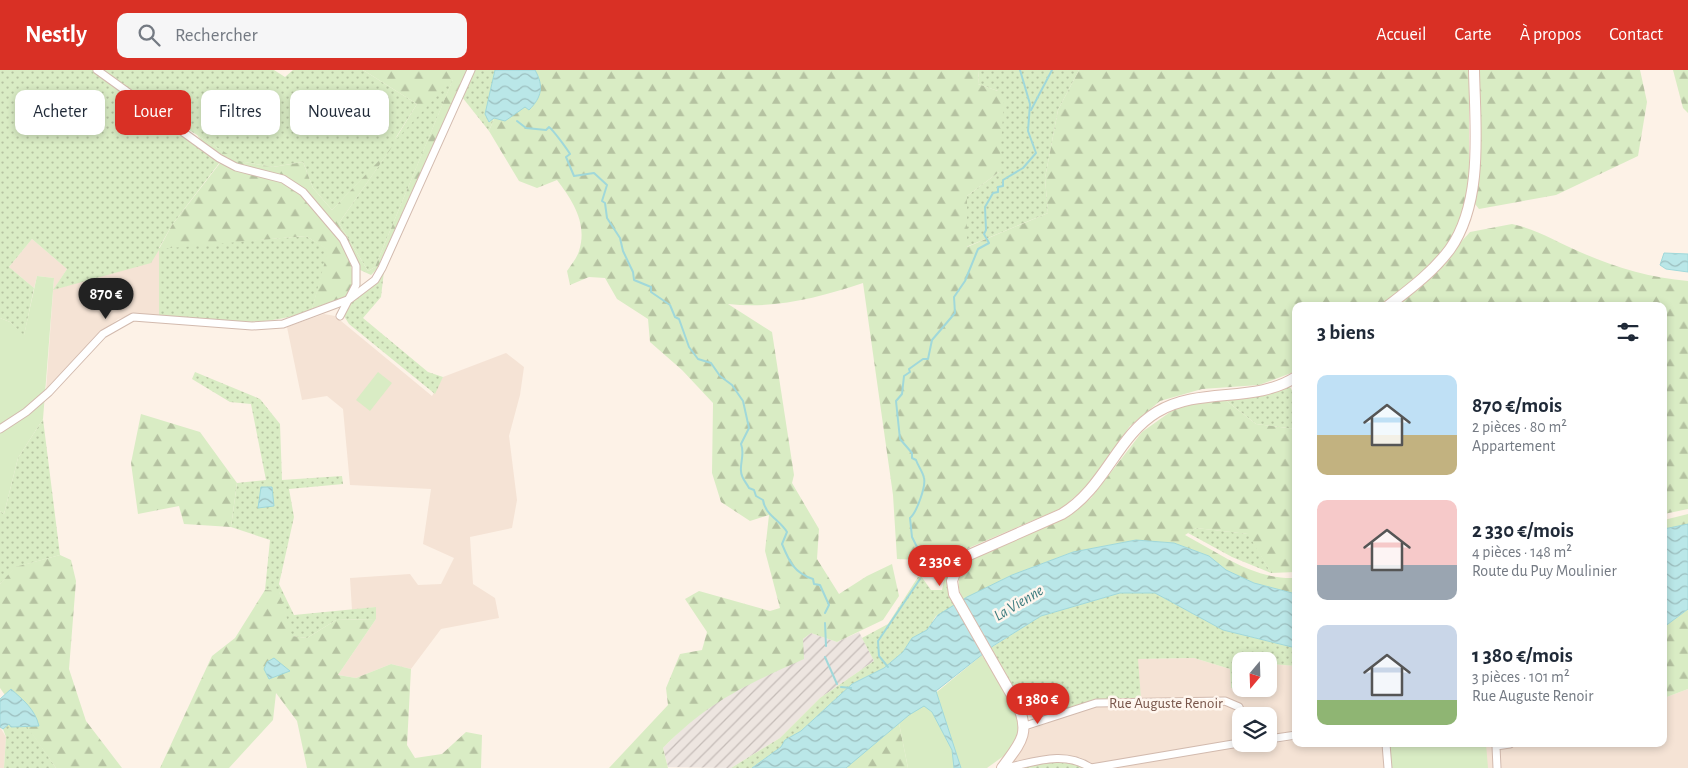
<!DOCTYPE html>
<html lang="fr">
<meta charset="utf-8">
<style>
body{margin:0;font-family:"Alegreya Sans",sans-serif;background:#f6f6f7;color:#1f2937;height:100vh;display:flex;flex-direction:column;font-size:19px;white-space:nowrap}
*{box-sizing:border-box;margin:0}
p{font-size:16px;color:#747a83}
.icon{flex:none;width:28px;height:28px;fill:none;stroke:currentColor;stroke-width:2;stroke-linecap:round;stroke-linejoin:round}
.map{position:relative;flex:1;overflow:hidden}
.panel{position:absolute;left:1292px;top:232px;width:375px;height:445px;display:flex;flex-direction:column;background:#fff;border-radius:10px;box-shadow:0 2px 8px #0003}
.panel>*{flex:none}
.banner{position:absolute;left:15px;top:20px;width:475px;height:45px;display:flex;gap:10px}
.needle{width:32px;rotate:199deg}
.buttons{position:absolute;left:1232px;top:582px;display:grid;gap:10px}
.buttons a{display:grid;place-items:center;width:45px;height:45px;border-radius:10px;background:#fff;box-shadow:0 2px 8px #0003;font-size:25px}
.price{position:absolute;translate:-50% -42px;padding:0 11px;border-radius:18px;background:#d93025;color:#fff;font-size:16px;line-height:32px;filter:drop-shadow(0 1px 2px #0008)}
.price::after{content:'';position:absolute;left:50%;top:30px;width:15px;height:11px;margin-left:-8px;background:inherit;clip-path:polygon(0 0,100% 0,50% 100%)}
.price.on{background:#222;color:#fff}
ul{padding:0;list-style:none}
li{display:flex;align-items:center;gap:15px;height:125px;padding:0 25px}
li span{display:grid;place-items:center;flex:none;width:140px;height:100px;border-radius:10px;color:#555}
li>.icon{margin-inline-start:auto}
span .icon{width:60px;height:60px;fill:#fffc;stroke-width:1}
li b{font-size:21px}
h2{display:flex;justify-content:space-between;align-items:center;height:60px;padding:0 25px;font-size:21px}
.chip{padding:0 18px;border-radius:10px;background:#fff;box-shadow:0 2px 8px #0003;font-size:18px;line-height:45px}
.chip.on{background:#d93025;color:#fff}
header{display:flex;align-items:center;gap:30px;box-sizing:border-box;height:70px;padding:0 25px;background:#d93025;color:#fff}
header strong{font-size:24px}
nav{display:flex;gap:28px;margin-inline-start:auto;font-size:18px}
.search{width:350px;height:45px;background:#f6f6f7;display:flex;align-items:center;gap:12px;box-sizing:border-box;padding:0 18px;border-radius:10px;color:#747a83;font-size:19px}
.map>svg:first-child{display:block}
</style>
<header>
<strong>Nestly</strong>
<div class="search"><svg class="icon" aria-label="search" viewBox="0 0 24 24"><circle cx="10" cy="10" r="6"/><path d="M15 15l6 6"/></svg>Rechercher</div>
<nav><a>Accueil</a><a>Carte</a><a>À propos</a><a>Contact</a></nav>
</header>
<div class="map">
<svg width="1688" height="698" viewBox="0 0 1688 698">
<defs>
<pattern id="industrial-furrows" width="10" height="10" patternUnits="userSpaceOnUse" patternTransform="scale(1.25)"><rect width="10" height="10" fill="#ede5e0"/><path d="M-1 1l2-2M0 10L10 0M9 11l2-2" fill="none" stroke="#c5bcb8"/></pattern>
<pattern id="grass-dots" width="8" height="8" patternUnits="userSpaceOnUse" patternTransform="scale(1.25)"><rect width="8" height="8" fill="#d9ecc4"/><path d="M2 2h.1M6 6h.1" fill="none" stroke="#b5c2a1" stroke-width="1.8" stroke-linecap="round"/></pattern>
<pattern id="forest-firs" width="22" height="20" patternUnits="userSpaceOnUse" patternTransform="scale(1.25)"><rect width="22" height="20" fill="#d9ecc4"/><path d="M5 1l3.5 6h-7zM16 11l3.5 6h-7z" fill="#b5c2a1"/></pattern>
<pattern id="water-waves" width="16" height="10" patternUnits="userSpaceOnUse" patternTransform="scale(1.25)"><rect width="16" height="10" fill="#bae7e8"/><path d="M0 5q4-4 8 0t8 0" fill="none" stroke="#9cbebe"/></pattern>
</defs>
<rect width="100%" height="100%" fill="#fdf2e7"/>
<g fill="#f5e3d5">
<polygon points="32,169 67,199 54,219 159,179 159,245 132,245 118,249 102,262 46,320 54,208 37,206 34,218 9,197"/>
<polygon points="324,244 335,246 432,326 443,307 506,283 524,297 520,325 509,366 517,430 512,458 470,467 473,514 495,528 499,548 441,559 411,599 391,594 356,608 338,605 376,549 376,537 352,540 350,508 410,504 418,515 441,514 454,488 423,474 431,419 350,415 343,339 327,326 302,330 287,257"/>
<polygon points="1194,588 1230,599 1231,618 1274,624 1269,594 1296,596 1296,661 1269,665 1269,646 1245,646 1226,629 1141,628 1137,589"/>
<polygon points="1688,619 1688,698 1093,698 1090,692 1079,687 1059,687 1012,693 1029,660 1065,646 1096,637 1172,634 1222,633 1231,636 1236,640 1241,651 1240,660 1234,670 1235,678 1296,670 1296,674 1664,674 1664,628"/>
<polygon points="0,657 6,667 4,698 0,698"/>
</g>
<polygon fill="url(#industrial-furrows)" points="859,562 874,591 820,628 780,668 731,698 668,697 663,678 682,659 709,636 746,615 803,569 811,563 837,572"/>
<g fill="url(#grass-dots)">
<path d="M 0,0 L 93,0 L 220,92 L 172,155 L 159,178 L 306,166 L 329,180 L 312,239 C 263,261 210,249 159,245 L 159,180 L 151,193 L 53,220 L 67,199 L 32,169 L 9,197 L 34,218 L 24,266 L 10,252 L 0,248 Z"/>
<polygon points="103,0 274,0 285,7 293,0 363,0 417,34 395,69 454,7 375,197 368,201 339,153 389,81 332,140 313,118 303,92 273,97 238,91 175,51"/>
<polygon points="475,0 514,0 489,61 462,27"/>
<polygon points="979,0 1079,0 1058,40 1045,108 1048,143 966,177 967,126 999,102 998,21 978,14"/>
<polygon points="384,201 381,227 363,248 428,302 443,307 435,324 349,254 344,246 351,233"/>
<polygon points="195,302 260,329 280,354 282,410 342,406 343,414 289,419 294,447 279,514 294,545 376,537 376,549 336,550 307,568 291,566 279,522 265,520 270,470 231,457 237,413 266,410 251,334 230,332 192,309"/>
<polygon points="1289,315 1296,328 1296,359 1256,354 1224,329"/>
<polygon points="43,349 60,485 16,497 0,514 0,441 4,444 18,388"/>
<polygon points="1196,458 1249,464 1271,503 1232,487 1188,463"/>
<path d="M 929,497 L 944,500 C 950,512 949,524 954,536 L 936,546 L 927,560 L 912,568 L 903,582 L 884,598 L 852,614 L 801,661 L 785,670 L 781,677 L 752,698 L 713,698 L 731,698 L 780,668 L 820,628 L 874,591 L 862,568 L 888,554 L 918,507 L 921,506 L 931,520 L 942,520 L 944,511 L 938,502 L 924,502 Z"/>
<polygon points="1120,523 1155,523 1223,560 1296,578 1296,596 1269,594 1269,591 1241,591 1241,619 1269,619 1269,597 1274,624 1231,618 1230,599 1194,588 1138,589 1141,628 1092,630 1048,646 1044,640 1025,639 989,579 1041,546"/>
<polygon points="10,653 19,657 28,657 56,698 4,698 6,667 3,659"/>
<polygon points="1067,689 1082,694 1084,698 1017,698"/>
</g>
<g fill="url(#forest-firs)">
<path d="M 363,0 L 467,0 L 377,199 L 371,205 L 358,199 L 349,175 L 336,166 C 348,186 360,204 347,226 L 312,239 L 328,180 L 306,166 L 159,179 L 172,155 L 220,93 L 197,65 L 239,91 L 273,97 L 303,92 L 313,118 L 332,140 L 392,77 L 339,153 L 368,201 L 375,197 L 453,9 L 393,73 L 417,34 Z"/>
<path d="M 514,0 L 979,0 L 978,14 L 998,21 L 1004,31 L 999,102 L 967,126 L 967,177 L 1048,143 L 1045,108 L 1058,40 L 1079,0 L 1469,0 L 1469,123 L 1460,155 L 1444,181 L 1414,211 L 1380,236 L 1296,236 L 1296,300 L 1294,302 L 1259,315 L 1202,319 L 1160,331 L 1130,356 L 1086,417 L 1062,438 L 971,477 L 946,491 L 897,489 L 893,425 L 863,213 C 817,228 776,239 728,234 L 772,262 L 794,405 L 792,413 L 819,459 L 817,489 L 839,524 L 867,506 L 892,494 L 899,526 L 883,550 L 837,572 L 811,563 L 803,569 L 804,589 C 746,615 709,631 663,678 L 668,698 L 609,698 L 668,635 L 666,618 L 680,584 L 702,580 L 707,562 L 685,529 L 699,521 L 770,541 L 780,538 L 765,481 L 769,445 L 750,451 L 721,432 L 712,403 L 713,333 L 682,300 L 650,272 L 648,249 L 617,229 L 605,208 L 589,207 L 570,215 L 567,201 C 571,195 577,188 579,181 C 588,153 572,130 557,110 L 537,118 L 519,111 L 489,61 Z"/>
<polygon points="1479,0 1640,0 1647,32 1638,86 1556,125 1479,139 1475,134"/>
<polygon points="1673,0 1688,0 1688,43 1683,38"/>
<path d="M 1512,154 C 1536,159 1557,172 1580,182 C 1614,197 1651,208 1688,211 L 1688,439 L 1664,444 L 1664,236 L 1395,236 L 1423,214 L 1470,162 Z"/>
<path d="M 1224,329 L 1256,354 L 1296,359 L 1296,502 L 1271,503 L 1248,464 L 1196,458 L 1185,465 C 1221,484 1254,510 1296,508 L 1296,524 L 1254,513 L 1226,500 L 1209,486 L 1174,473 L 1136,470 L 1073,482 L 1012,505 L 963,530 C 953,510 961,494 978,482 L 1066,448 L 1091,428 L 1142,362 L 1180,335 Z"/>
<polygon points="141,344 200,362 237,413 231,457 184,454 179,436 138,444 131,393"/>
<polygon points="1688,444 1688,454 1664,459 1664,450"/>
<polygon points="60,485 71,490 76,511 69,599 86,651 122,698 56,698 0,618 0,514 15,497"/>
<polygon points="265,520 279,521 292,566 307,568 336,550 376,549 338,605 356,608 391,594 411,599 407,675 415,688 442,684 466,662 482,665 481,698 307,698 297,651 276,623 273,650 229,698 160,698 212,586 235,568"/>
<polygon points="1688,539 1688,619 1664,628 1664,557"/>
<polygon points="899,653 908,698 846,698 847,696"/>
</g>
<g fill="#d9ecc4">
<polygon points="37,206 54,208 43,349 18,388 4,444 0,441 0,248 10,252 24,265"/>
<polygon points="378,302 392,313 370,341 356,330"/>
<polygon points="982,585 1018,643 1021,657 1017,668 1005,685 987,698 908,698 899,653"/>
<polygon points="1389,674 1486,674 1488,698 1390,698"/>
</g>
<g fill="url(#water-waves)" stroke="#a0d8da">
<path d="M 495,0 L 535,0 C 544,16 542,27 529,40 L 525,37 L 505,51 L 494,48 L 489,52 L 485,44 Z"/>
<polygon points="1664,183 1688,184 1688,202 1666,199 1660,195"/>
<polygon points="261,417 272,417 274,436 258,438"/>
<polygon points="1688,454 1688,539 1664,557 1664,459"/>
<polygon points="1136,470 1174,473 1209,486 1226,500 1254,513 1296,524 1296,578 1223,560 1155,523 1120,523 1041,546 993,576 936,621 961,698 954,698 952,680 932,642 924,636 909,645 846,698 752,698 781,677 785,670 801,661 852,614 884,598 903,582 912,568 927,560 938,545 967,527 1012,505 1073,482"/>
<polygon points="274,588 290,601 269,609 264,599 267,592"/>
<path d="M 11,619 C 23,630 35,639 39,656 L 11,657 L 9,654 L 3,659 L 0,657 L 0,629 Z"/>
</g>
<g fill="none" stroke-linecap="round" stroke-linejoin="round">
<g stroke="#a0d8da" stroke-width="2">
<polyline points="1031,40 1052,0"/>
<path d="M 517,51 L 526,58 L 546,60 L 549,57 C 554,61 567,79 570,84 L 566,87 L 574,106 L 594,103 L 607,115 L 602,131 L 605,133 L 607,148 L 620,168 L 623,181 L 633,202 L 634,210 L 651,217 L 651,222 L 670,235 L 675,247 L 679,249 L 689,277 L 698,289 L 711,293 L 720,306 L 732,315 L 743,331 L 749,358 L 741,374 C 745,384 740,392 741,401 C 741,408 746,412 749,418 L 754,420 L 756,426 L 763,430 C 765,445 780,450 787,462 L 782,474 C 789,491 794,503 813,509 L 814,514 L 820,515 L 829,535 L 825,543"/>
<path d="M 922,487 L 912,467 L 910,448 C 917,442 926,416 924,408 C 923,402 918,396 916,390 L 912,388 L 912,383 L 900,369 L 896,331 L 902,324 L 904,306 L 910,302 L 909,299 L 923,289 L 928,289 L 932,270 L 955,243 L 954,227 L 965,211 L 978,179 L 989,173 L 984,164 L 986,160 L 985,137 L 993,123 L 998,122 L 998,117 L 1003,116 L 1003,110 L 1023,98 L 1036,83 L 1028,61 L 1030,34 L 1020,0"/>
<polyline points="825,553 826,576"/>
<polyline points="825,587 837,614"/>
<polyline points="888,597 879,586 878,571 920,509"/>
<polyline points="841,617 851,618"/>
</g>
<g stroke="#d2baae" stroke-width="9">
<g id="street">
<polyline points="97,0 219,88 236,97 283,109 303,122 343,169 356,196 356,215 340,246"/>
<polyline points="0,359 26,342 49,322 103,264 133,247 252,256 283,254 350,229 375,210 382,198 471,0"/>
<polyline points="1025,656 1096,633 1225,631 1239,637 1243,646"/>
<polyline points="1269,669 1296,665"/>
<polyline points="1386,674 1388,698"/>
<path d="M 1005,698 C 1035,692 1064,680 1091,698"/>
<polyline points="1091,698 1233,674 1241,671"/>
<polyline points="1497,698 1496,676 1510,674"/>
</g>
</g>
<g stroke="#d8bbae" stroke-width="12">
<g id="secondary">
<path d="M 1388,236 C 1410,219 1433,202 1450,179 C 1484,131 1475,56 1474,0"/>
<path d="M 1002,698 C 1019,674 1031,665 1018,636 L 954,524 L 952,511 L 960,489 L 1062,444 C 1105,418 1117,366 1157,342 C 1201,316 1254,334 1296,307"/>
</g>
</g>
<use href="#street" stroke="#fff" stroke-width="7"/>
<use href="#secondary" stroke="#fff" stroke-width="10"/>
</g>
<g text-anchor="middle" stroke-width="5" stroke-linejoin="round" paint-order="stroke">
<g font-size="15" fill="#78554a" stroke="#fff6ee">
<text x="1166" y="638">Rue Auguste Renoir</text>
</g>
<g font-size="16" font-style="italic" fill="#3c7b7e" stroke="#fff6ee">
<text transform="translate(1018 532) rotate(-31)" y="6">La Vienne</text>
</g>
</g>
</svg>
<div class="buttons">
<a><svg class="needle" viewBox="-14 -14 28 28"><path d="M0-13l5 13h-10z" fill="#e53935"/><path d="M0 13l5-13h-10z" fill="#747a83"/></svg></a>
<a><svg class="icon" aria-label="layers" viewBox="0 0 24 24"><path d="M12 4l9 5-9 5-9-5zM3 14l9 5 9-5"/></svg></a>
</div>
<b class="price on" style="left:106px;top:250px">870 €</b>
<b class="price" style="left:940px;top:517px">2 330 €</b>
<b class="price" style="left:1038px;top:655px">1 380 €</b>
<div class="banner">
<a class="chip">Acheter</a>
<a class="chip on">Louer</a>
<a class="chip">Filtres</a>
<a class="chip">Nouveau</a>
</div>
<section class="panel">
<h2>3 biens<svg class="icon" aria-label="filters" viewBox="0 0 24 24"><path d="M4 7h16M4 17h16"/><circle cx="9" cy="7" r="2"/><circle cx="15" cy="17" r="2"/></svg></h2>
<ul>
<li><span style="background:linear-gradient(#bfe0f5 60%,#c2b280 0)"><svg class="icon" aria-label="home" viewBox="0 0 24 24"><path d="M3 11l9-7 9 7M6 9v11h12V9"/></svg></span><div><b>870 €/mois</b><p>2 pièces · 80 m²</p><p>Appartement</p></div></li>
<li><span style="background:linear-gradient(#f6c9c9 65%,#9aa5b1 0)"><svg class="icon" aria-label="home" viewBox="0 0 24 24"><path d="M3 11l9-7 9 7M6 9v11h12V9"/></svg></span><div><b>2 330 €/mois</b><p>4 pièces · 148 m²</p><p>Route du Puy Moulinier</p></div></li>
<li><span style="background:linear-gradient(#c9d6e8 75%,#8fb573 0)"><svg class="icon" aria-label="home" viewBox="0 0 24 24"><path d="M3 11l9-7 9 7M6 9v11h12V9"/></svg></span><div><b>1 380 €/mois</b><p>3 pièces · 101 m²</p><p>Rue Auguste Renoir</p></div></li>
</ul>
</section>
</div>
